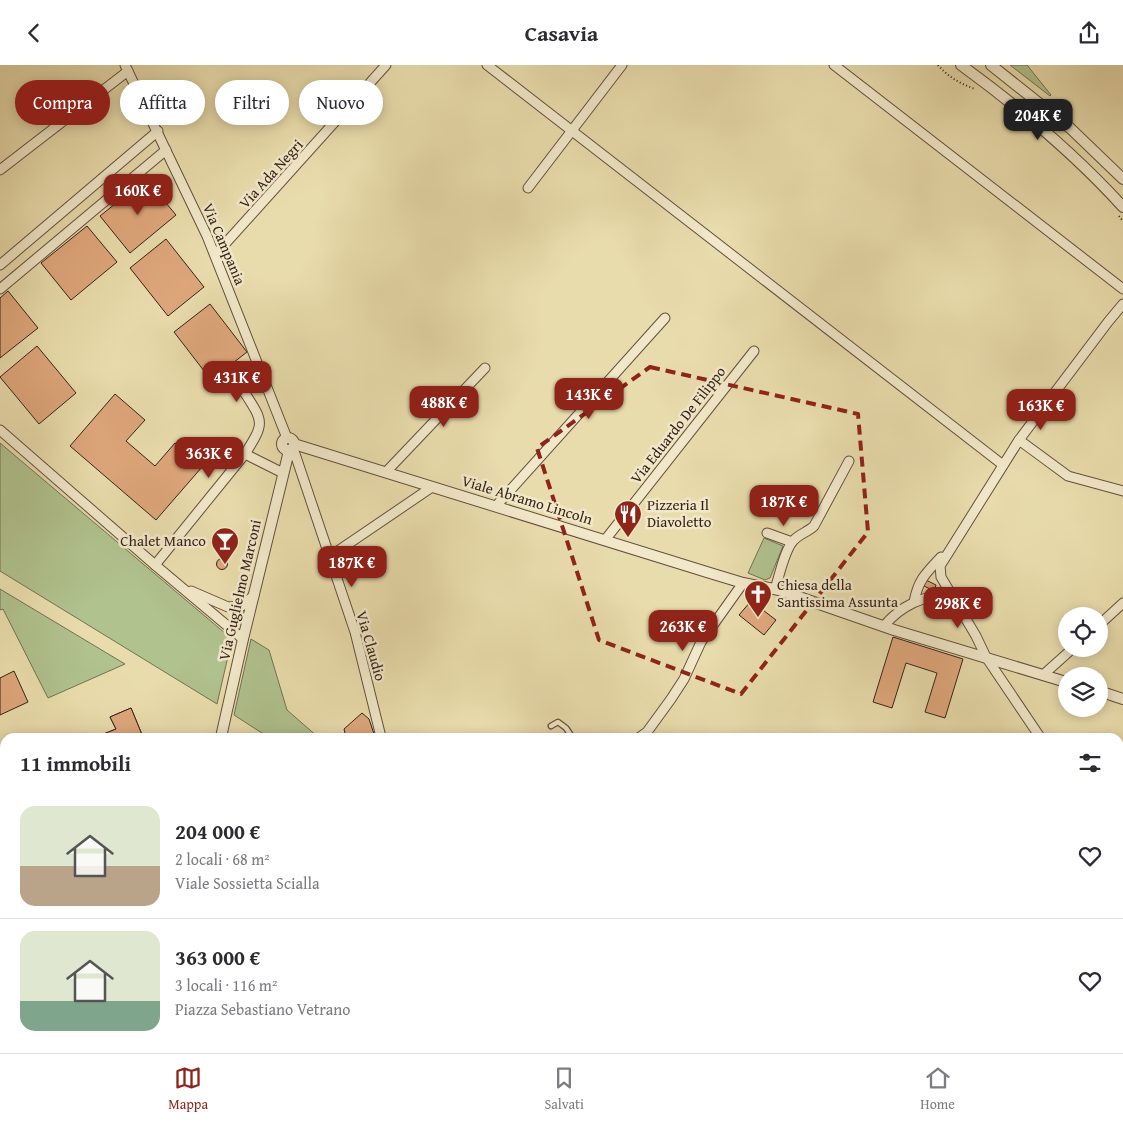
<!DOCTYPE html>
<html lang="it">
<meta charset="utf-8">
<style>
body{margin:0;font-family:"Gentium Book Plus",serif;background:#f2f2f3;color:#2b2b33;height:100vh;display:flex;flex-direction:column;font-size:19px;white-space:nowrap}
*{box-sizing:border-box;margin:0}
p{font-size:16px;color:#7c7c81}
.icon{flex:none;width:28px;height:28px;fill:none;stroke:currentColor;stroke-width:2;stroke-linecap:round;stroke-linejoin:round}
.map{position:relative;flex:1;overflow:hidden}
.details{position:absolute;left:0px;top:668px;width:1124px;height:321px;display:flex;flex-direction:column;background:#fff;border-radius:15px 15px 0 0;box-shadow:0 2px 12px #0003}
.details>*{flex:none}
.banner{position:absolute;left:15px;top:15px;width:500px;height:45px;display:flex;gap:10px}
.tools{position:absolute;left:1058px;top:542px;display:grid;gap:10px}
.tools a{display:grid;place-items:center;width:50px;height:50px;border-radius:50%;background:#fff;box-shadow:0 2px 12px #0003;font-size:25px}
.price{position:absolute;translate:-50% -42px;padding:0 11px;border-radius:10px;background:#8f2418;color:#fff;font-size:16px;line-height:32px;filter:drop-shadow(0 1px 2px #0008)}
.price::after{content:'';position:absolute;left:50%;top:30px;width:15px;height:11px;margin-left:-8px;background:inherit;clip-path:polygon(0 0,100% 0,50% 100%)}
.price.current{background:#222;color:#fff}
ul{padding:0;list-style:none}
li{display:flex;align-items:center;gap:15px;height:125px;padding:0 20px}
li+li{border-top:1px solid #e1e1e2}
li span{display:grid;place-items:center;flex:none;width:140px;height:100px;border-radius:15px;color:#555}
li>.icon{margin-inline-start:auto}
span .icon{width:60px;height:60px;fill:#fffc;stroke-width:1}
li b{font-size:21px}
h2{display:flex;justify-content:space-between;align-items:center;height:60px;padding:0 20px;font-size:21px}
.tag{padding:0 18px;border-radius:22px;background:#fff;box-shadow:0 2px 12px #0003;font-size:18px;line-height:45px}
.tag.current{background:#8f2418;color:#fff}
header{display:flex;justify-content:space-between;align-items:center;height:65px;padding:0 20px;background:#fff;font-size:22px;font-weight:700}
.menu{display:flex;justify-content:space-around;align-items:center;height:70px;border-top:1px solid #e1e1e2;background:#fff;font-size:14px;color:#7c7c81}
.menu a{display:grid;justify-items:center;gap:2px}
.menu .current{color:#8f2418}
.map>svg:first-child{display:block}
</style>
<header><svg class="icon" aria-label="back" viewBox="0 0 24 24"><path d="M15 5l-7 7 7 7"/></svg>Casavia<svg class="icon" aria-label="share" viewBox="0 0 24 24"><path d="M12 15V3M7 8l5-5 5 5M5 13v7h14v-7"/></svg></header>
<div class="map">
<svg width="1123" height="988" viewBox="0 0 1123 988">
<rect width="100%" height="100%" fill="#e9dcac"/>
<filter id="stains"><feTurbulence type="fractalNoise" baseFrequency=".004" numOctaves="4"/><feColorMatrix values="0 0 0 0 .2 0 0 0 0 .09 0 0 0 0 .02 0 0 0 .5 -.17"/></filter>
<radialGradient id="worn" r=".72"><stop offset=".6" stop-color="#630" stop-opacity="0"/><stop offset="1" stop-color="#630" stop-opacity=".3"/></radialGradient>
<g fill="#b0c28e" stroke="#737254">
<polygon points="1010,0 1027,0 1051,30 1050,31"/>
<polygon points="0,378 232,574 217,639 0,506"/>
<polygon points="764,473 783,481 770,513 765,515 748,508"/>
<polygon points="0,524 125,599 48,633 3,544 0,545"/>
<polygon points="251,574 269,585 287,645 318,672 268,672 234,650"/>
<polygon points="0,693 5,705 5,777 0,779"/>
</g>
<g fill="#dea77b" stroke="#36221a">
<polygon points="146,114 176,150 130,188 100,151"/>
<polygon points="87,161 117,197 71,235 41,198"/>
<polygon points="166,174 204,222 168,251 130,203"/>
<polygon points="8,226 38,263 0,293 0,233"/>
<polygon points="210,239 247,287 211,315 174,267"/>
<polygon points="37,281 76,328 39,359 0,312"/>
<polygon points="115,329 145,355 126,376 155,401 175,378 202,402 156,455 70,381"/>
<circle cx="222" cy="499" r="5.5"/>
<polygon points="926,515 936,520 934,526 924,521"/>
<polygon points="751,536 776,555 764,570 739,550"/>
<polygon points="893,572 963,594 945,653 925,647 937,608 906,598 892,643 873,637"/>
<polygon points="14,606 28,637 0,650 0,613"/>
<polygon points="131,643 143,672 96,672 116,664 110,652"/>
<polygon points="131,643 143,672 96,672 116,664 110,652"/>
<polygon points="362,648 369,654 375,672 346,672 344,664"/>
<polygon points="0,859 5,870 5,902 0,904"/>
</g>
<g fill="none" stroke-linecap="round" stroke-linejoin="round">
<g stroke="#63503e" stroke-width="7">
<polyline id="service" points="551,661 558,657 566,663 572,672"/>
</g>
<g stroke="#63503e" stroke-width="11">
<g id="minor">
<polyline points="125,0 207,171 287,373"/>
<polyline points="487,0 1003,400"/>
<polyline points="834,0 1123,224"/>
<polyline points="0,105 128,6"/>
<polyline points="528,123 622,0"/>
<polyline points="215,190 386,0"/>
<polyline points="0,200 158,66"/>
<polyline points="0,224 166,85"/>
<polyline points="0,365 155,500 243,574"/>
<polyline points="1019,375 1068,411 1123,426"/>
<polyline points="293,383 355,567 381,672"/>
<path d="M 245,389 C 266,356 263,357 243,325 L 263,312"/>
<polyline points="386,407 485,303"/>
<polyline points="496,441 665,253"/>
<polyline points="767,468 792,477"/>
<polyline points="605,475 754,286"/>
<polyline points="329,492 432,422"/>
<polyline points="155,500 245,389 283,408"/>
<path d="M 775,524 C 779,512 785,483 794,475 C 799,469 808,467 814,461 L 849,396"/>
<polyline points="191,526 228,542 242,541 254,530"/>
<path d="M 914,537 C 918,515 926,508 941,492"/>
<polyline points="1099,560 1123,538"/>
<path d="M 884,561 C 902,539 922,533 949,527"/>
<polyline points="1043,610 1072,584"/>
<polyline points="640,672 647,667 671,634 684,614 701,577 743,518"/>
<polyline points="1040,672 986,592 976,571 941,512 940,501 1019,375 1108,257 1123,239"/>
<polyline points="0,693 5,701"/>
<polyline points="1119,779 1123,785"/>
<polyline points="0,781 5,783"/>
<polyline points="0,936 5,938"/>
<polyline points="0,947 5,947"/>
<polyline points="1119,971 1123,966"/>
<polyline points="61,984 66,988"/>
<polyline points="472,984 473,988"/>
<polyline points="719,984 723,988"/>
<polyline points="1012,984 1016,988"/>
<polyline points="1104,988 1108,984"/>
</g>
</g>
<g stroke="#63503e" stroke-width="12">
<g id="tertiary">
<path d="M 961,0 C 1020,43 1074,88 1123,142"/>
<polyline points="991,0 1070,63 1123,114"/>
<circle cx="288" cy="379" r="6"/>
<polyline points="294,379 710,508 743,518 779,525 894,565 1066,617"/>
<polyline points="1099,626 1123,634"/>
<polyline points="221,672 243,574 289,386"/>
<polyline points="155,988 156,984"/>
</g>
</g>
<g stroke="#36221a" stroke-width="2" stroke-dasharray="1 2.5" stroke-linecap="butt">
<path d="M 938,0 C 948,12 961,19 975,24"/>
<polyline points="1119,151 1123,156"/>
</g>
<use href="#service" stroke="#f1e8c9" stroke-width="4.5"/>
<use href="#minor" stroke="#f1e8c9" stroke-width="9"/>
<use href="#tertiary" stroke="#f1e8c9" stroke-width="10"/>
</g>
<path fill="none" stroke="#8f2418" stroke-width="4" stroke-dasharray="10 6" stroke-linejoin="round" d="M 650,302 L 858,349 L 868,467 L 741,629 L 599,575 L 537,383 Z"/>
<defs>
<g id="restaurant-pin" transform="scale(1.4375)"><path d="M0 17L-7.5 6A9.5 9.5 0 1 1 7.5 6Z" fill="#8f2418" stroke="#f1e8c9"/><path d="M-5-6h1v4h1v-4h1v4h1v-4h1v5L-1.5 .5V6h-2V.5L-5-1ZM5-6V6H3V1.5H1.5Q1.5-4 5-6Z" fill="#fff"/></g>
<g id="bar-pin" transform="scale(1.4375)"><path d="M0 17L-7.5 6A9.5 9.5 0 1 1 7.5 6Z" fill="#8f2418" stroke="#f1e8c9"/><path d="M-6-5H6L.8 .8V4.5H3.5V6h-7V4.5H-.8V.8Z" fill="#fff"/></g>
<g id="church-pin" transform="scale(1.4375)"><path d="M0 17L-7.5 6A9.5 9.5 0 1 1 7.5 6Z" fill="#8f2418" stroke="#f1e8c9"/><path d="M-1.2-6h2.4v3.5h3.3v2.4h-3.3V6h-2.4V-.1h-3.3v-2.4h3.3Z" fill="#fff"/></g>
</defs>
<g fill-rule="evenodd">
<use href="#restaurant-pin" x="628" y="449"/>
<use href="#bar-pin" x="225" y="476"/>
<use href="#church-pin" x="758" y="529"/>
</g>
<g text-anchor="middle" stroke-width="5" stroke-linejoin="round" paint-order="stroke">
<g font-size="15" fill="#36221a" stroke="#f1e8c9">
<text transform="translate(271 109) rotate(-48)" y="5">Via Ada Negri</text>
<text transform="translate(224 179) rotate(67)" y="5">Via Campania</text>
<text transform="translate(678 360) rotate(-52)" y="5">Via Eduardo De Filippo</text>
<text transform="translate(527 435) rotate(17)" y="5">Viale Abramo Lincoln</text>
<text transform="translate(240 525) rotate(-77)" y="5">Via Guglielmo Marconi</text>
<text transform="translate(371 581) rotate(74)" y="5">Via Claudio</text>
</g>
<g font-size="15" fill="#36221a" stroke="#f1e8c9" text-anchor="start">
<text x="647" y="445">Pizzeria Il<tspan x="647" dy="17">Diavoletto</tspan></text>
<text x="206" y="481" text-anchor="end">Chalet Manco</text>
<text x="777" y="525">Chiesa della<tspan x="777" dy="17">Santissima Assunta</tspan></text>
</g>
</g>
<rect width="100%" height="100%" filter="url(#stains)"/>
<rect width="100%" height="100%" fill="url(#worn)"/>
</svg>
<div class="tools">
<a><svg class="icon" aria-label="locate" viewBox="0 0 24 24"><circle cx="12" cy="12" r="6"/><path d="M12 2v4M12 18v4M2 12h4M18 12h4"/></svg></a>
<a><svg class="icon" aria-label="layers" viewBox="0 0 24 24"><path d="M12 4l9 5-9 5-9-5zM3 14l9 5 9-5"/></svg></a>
</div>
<b class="price current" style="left:1038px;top:76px">204K €</b>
<b class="price" style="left:138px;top:151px">160K €</b>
<b class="price" style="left:237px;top:338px">431K €</b>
<b class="price" style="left:589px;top:355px">143K €</b>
<b class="price" style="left:444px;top:363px">488K €</b>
<b class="price" style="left:1041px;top:366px">163K €</b>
<b class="price" style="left:209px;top:414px">363K €</b>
<b class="price" style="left:784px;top:462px">187K €</b>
<b class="price" style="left:352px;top:523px">187K €</b>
<b class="price" style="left:958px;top:564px">298K €</b>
<b class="price" style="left:683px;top:587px">263K €</b>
<div class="banner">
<a class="tag current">Compra</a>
<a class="tag">Affitta</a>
<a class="tag">Filtri</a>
<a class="tag">Nuovo</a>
</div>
<section class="details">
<h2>11 immobili<svg class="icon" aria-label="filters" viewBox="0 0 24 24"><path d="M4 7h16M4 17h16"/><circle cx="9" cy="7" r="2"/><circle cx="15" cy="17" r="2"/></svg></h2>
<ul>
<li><span style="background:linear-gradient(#dfe7d0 60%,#b9a48a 0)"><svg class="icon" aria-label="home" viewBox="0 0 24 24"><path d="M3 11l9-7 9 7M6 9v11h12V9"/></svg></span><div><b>204 000 €</b><p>2 locali · 68 m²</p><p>Viale Sossietta Scialla</p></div><svg class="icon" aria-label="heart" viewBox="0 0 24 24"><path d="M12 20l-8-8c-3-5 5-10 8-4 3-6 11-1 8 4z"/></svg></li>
<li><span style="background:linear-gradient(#dfe7d0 70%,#7fa58c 0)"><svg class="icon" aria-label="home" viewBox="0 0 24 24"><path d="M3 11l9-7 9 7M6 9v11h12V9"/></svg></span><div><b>363 000 €</b><p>3 locali · 116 m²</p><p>Piazza Sebastiano Vetrano</p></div><svg class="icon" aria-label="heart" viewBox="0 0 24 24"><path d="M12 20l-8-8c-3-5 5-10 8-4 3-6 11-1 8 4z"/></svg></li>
</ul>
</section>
</div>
<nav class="menu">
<a class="current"><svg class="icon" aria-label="map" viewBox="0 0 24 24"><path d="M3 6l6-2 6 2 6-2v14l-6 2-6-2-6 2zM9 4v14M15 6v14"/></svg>Mappa</a>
<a><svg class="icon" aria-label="saved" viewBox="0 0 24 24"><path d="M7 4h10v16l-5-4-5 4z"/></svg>Salvati</a>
<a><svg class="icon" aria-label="home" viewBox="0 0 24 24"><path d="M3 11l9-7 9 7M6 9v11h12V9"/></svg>Home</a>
</nav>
